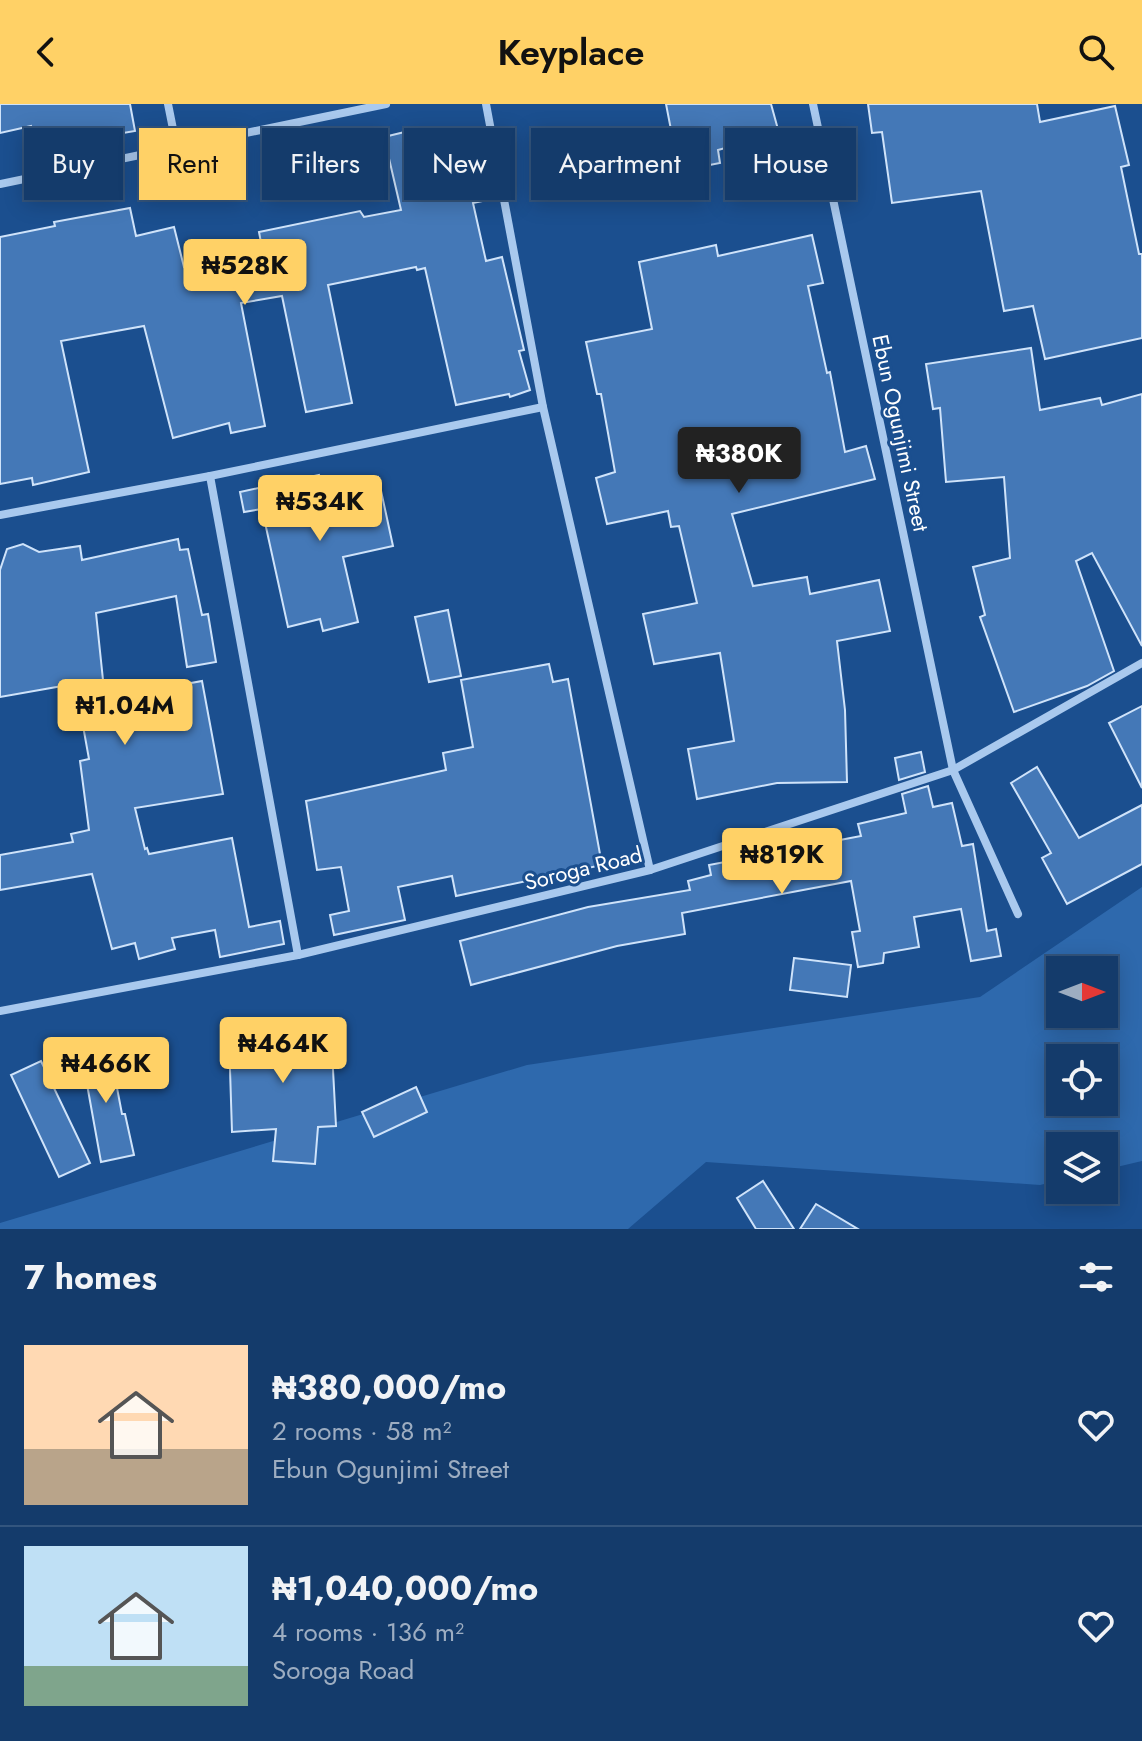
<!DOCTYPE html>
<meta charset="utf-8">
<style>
body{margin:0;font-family:Jost,sans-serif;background:#214673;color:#f1f3f6;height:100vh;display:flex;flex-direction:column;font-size:30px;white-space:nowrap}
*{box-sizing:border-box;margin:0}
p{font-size:26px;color:#9dadc1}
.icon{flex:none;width:44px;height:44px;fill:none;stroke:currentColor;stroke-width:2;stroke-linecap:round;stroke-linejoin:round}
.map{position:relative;height:1125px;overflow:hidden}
.side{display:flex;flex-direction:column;background:#143b6b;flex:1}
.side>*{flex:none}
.top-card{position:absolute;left:24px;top:24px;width:1094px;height:72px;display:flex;gap:16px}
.needle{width:52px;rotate:90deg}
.tools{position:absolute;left:1046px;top:852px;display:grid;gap:16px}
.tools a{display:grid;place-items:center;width:72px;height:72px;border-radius:0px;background:#143b6b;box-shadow:0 4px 20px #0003,0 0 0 2px #33557e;font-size:40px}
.price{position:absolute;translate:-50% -68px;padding:0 18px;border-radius:8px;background:#ffd166;color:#111;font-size:26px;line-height:52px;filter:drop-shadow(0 2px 4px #0008)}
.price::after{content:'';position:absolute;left:50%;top:48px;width:24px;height:18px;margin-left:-12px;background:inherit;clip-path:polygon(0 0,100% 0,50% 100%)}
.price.selected{background:#222;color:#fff}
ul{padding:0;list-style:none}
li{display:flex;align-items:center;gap:24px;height:200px;padding:0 24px}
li+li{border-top:2px solid #33557e}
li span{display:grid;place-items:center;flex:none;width:224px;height:160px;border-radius:0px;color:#555}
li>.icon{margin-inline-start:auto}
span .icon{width:96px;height:96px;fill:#fffc;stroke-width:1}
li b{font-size:34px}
h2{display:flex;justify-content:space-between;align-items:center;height:96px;padding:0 24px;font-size:34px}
.chip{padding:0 28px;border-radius:0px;background:#143b6b;box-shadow:0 4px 20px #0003,0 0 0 2px #33557e;font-size:28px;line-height:72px}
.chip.selected{background:#ffd166;color:#111}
header{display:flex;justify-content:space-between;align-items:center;height:104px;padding:0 24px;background:#ffd166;color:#111;font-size:36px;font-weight:600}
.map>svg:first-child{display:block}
</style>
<header><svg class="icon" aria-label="back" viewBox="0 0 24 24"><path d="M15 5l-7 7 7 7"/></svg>Keyplace<svg class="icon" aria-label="search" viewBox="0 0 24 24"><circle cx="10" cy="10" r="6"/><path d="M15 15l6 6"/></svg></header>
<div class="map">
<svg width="1142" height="1125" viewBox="0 0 1142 1125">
<rect width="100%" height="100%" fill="#1b4f8f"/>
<path fill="#2e69ad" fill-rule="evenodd" d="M 1142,783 L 1142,1057 L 1104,1066 L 1104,1042 L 1060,1042 L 1060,1076 L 1040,1081 L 706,1058 L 628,1125 L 0,1125 L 0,1119 L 527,961 L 980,893 ZM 1060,866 L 1104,866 L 1104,910 L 1060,910 ZM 1060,954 L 1104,954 L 1104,998 L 1060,998 Z"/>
<g fill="#4478b7" stroke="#cfe3fa" stroke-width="2">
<polygon points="0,0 130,0 135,27 35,44 31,22 0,29"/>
<polygon points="666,0 771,0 779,29 718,46 720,59 679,67"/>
<polygon points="868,0 1037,0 1040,18 1115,2 1129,61 1121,63 1139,150 1142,150 1142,234 1045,255 1033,202 1004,207 981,87 892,99 882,28 872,29"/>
<polygon points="417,25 419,35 473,26 480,70 492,68 497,94 473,99 486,157 502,153 524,246 519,247 530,286 510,293 509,290 456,301 425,164 417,166 416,163 328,181 352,299 306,308 282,192 241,199 265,322 231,329 229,319 173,334 144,222 61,237 89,368 33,381 32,374 0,380 0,133 55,122 54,118 130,104 136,132 174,123 184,163 263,149 259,128 360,107 364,113 401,106 384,33"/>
<polygon points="812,131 823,179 808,182 827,269 830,268 845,348 866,342 875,375 732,410 753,482 807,473 810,490 879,476 890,527 837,537 845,606 847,678 777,679 697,695 688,645 734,637 720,549 654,560 643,510 697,499 679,422 671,423 668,407 607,420 596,374 615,368 601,290 597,290 586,238 652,225 639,158 716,141 718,152"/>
<polygon points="1031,244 1040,306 1100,294 1102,301 1142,290 1142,542 1092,449 1076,457 1114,567 1087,582 1014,608 980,513 985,511 973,463 1010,454 1004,373 946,378 940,304 933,305 926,260"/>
<polygon points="319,371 322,385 378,373 393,442 343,453 358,518 323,527 320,515 288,523 262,405 244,408 240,388"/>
<polygon points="178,435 180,446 188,445 202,511 208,510 216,558 187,563 176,492 96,509 105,595 202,577 223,690 135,704 145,745 147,744 149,750 232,734 249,823 280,817 284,840 220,853 215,826 172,834 175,845 139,855 135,839 112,845 92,770 0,786 0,751 73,738 71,730 89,726 80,657 89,655 76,583 68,584 68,581 0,593 0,466 7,445 23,440 39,448 80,442 82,456"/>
<polygon points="448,506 461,572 429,578 415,513"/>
<polygon points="549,560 553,578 568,575 602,761 456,792 452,772 398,783 405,816 334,831 330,811 349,807 341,763 317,766 306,697 446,666 443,649 473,643 461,576"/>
<polygon points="1142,602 1142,684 1109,619"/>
<polygon points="921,648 925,668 899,676 895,654"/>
<polygon points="1037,663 1079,734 1142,701 1142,760 1067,800 1042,754 1051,749 1011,679"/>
<polygon points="928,682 933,703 952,699 962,742 973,740 987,827 996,825 1001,852 971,857 961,805 914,813 919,843 884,849 883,859 858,863 852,828 860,827 851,777 682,809 685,830 617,842 471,881 460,837 588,803 690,786 688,777 711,771 709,761 861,732 858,720 906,709 902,690"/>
<polygon points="794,854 851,861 847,893 790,886"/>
<polygon points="318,919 331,928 336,1022 318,1023 315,1060 273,1057 276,1025 232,1028 229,934 237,920"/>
<polygon points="109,942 122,1010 125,1010 134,1051 101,1058 81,947"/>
<polygon points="41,957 90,1059 59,1073 11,971"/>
<polygon points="416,983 427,1008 374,1033 362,1008"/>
<polygon points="763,1077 794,1125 756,1125 737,1094"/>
<polygon points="816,1100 858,1125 800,1125"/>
</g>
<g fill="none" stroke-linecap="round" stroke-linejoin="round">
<g stroke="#a9c9ee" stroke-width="8">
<polyline points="168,0 177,45"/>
<polyline points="486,0 543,303 650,766"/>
<polyline points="813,0 953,666 1018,810"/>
<polyline points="0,80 386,0"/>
<polyline points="210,372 298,851"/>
<polyline points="0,411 210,372 543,303"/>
<polyline points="0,907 298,851 650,766 953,666 1142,559"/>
</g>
</g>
<g text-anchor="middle" stroke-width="6" stroke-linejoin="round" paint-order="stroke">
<g font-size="22" fill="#fff" stroke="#1b4f8f">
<text transform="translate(901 329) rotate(78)" y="8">Ebun Ogunjimi Street</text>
<text transform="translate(583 764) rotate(-14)" y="8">Soroga Road</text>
</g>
</g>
</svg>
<div class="tools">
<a><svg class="needle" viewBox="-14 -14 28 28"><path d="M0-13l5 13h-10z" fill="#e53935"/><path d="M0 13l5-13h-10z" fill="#9dadc1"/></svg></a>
<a><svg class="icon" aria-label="locate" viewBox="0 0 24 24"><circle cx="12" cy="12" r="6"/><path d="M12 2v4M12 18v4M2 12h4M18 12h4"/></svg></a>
<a><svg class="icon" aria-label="layers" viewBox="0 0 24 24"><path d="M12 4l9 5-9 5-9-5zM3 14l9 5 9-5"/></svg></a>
</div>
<b class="price" style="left:245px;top:203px">₦528K</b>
<b class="price selected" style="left:739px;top:391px">₦380K</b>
<b class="price" style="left:320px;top:439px">₦534K</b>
<b class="price" style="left:125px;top:643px">₦1.04M</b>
<b class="price" style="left:782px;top:792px">₦819K</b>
<b class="price" style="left:283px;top:981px">₦464K</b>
<b class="price" style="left:106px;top:1001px">₦466K</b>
<div class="top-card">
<a class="chip">Buy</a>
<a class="chip selected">Rent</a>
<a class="chip">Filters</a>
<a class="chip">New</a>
<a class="chip">Apartment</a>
<a class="chip">House</a>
</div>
</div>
<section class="side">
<h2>7 homes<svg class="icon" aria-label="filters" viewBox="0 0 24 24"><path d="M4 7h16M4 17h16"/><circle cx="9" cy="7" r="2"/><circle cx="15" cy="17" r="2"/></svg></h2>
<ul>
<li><span style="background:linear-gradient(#ffd9b3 65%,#b9a48a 0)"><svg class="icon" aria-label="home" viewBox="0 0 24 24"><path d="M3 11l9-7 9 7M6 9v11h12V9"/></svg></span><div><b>₦380,000/mo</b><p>2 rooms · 58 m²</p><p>Ebun Ogunjimi Street</p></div><svg class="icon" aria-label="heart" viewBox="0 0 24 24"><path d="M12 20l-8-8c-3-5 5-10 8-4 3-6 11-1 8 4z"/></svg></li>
<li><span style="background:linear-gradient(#bfe0f5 75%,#7fa58c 0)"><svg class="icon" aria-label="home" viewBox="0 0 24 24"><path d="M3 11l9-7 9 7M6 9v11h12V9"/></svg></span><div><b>₦1,040,000/mo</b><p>4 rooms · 136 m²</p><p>Soroga Road</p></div><svg class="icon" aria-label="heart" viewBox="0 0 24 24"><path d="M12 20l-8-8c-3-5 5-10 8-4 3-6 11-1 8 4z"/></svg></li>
</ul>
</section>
